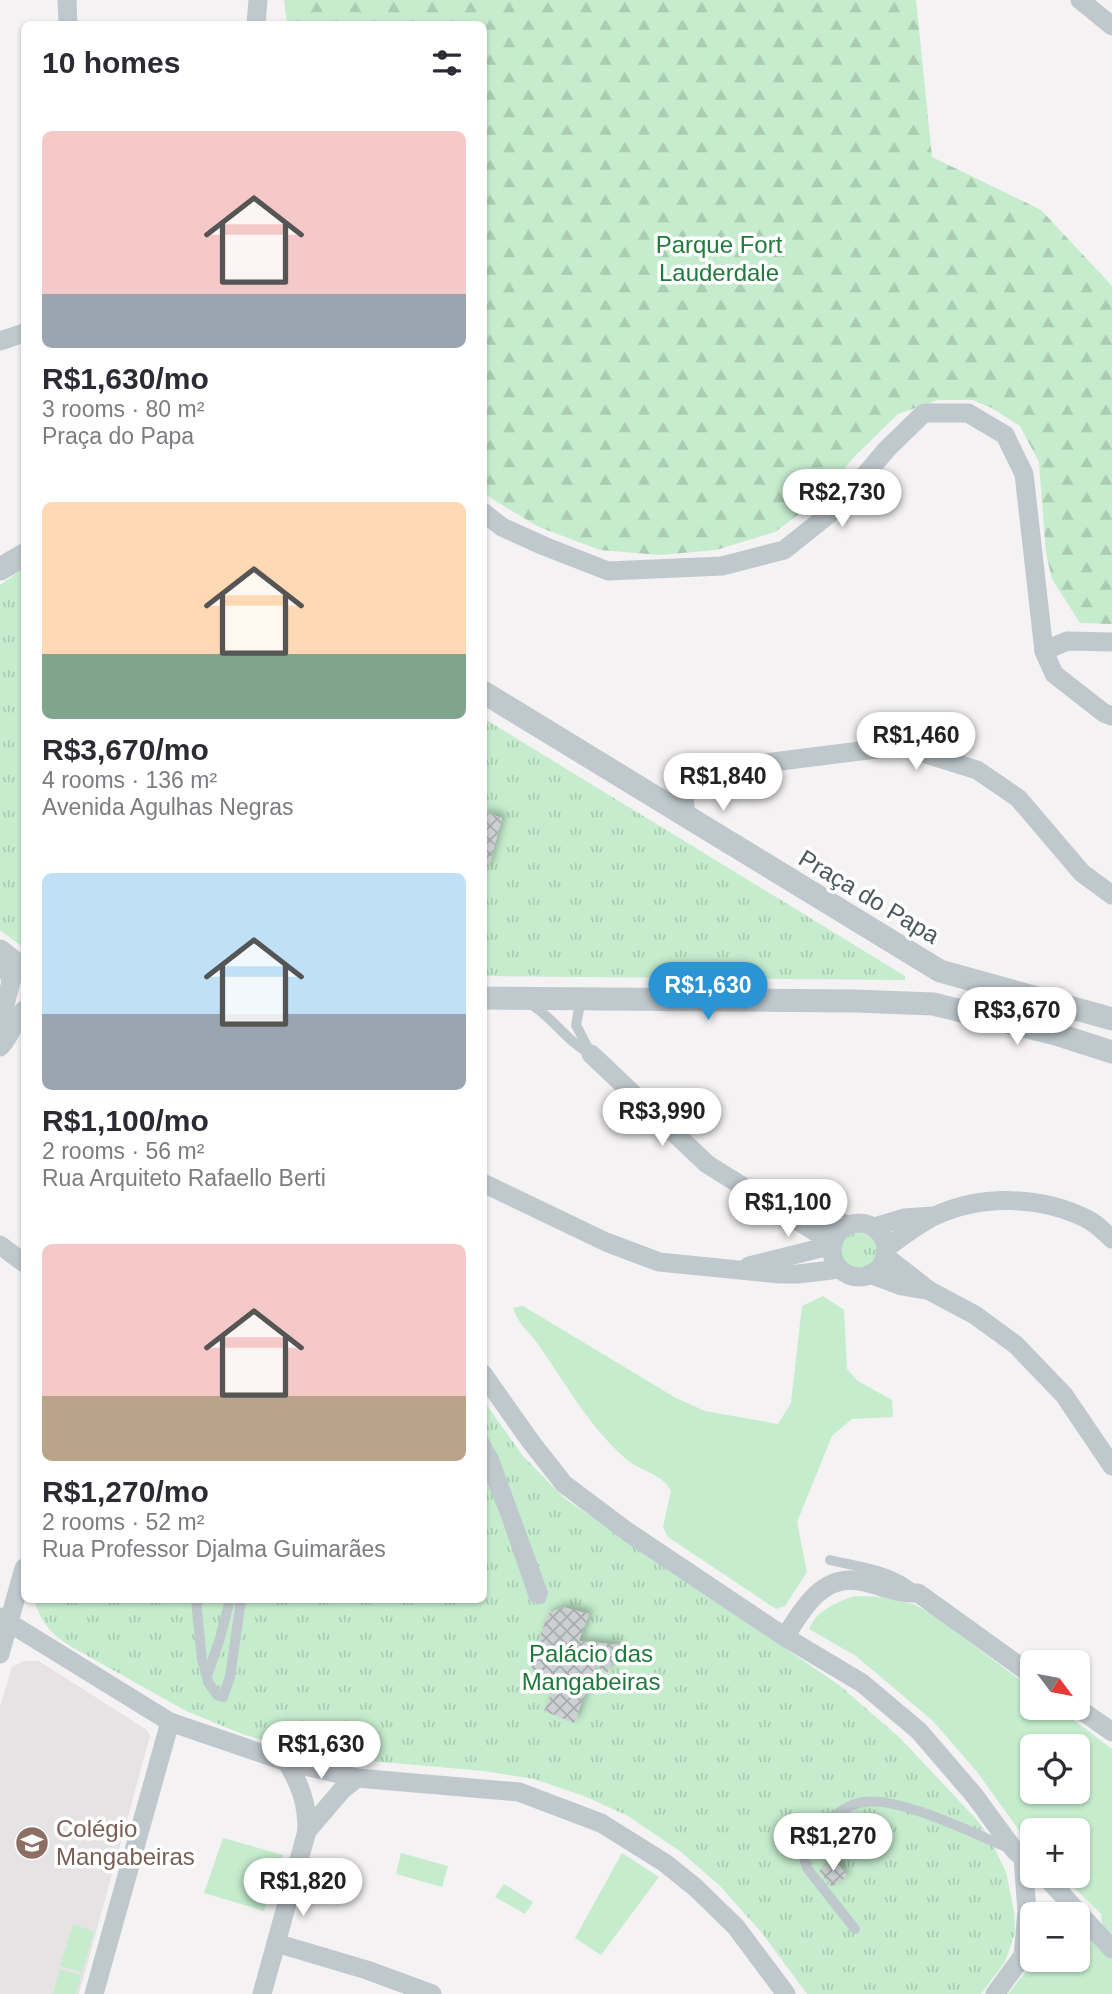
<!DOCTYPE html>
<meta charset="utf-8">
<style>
body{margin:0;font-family:Helvetica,sans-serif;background:#f2f2f3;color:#2b2b33;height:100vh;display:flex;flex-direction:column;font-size:26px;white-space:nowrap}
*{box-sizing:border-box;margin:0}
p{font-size:23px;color:#7c7c81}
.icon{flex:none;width:38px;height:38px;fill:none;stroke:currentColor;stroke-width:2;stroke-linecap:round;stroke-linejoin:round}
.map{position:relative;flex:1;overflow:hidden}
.details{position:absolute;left:21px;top:21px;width:466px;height:1582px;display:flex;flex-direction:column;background:#fff;border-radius:10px;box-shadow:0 2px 5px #0004}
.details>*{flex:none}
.needle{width:46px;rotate:122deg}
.fabs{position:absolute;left:1020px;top:1650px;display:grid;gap:14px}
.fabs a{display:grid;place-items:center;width:70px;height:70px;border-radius:10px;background:#fff;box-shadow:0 2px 5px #0004;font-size:35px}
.price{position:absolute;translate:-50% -60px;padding:0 16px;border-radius:24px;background:#fff;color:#222;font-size:23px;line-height:46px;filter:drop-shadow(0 2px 4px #0008)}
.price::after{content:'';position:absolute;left:50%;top:42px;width:21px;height:16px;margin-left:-10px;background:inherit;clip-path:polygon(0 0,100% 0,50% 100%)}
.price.current{background:#2b94d4;color:#fff}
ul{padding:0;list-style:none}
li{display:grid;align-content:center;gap:14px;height:371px;padding:0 21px}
li span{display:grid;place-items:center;height:217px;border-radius:10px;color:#555}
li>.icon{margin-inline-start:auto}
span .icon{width:126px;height:126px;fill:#fffc;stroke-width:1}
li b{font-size:30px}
h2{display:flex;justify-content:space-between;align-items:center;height:84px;padding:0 21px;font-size:30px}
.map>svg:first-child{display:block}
</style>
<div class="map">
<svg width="1112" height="1994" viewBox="0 0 1112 1994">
<defs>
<pattern id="forest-firs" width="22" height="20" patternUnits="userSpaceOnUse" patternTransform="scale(1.75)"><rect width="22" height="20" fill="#c5eccd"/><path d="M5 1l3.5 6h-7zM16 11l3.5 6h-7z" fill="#abccb2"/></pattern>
<pattern id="park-tufts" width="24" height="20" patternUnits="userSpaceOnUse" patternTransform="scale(1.75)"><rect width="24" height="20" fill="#c5eccd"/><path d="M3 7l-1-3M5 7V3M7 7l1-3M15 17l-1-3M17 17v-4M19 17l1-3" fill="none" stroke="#abccb2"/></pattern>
<pattern id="building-cross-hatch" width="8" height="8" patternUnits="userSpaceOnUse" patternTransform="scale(1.75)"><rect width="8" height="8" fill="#ccd0d3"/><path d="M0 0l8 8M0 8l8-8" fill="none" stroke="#a8acae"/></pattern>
<filter id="shadow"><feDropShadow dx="4.5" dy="-4.5" stdDeviation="3.5" flood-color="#0004"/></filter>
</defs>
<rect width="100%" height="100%" fill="#f4f2f2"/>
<polygon fill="#e5e3e3" points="23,1661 39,1661 147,1730 150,1736 79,1994 0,1994 0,1707 12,1667"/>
<g fill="#c5eccd" fill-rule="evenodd">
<path d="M 823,1296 L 844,1310 L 847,1369 L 858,1381 L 892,1400 L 893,1417 L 852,1419 L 832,1436 L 797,1522 L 807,1572 L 785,1606 L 776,1609 L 668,1537 L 663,1527 L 671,1491 C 661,1472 640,1472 625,1458 C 589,1426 567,1386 540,1347 C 529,1330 521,1329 513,1308 L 523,1306 L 676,1398 L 705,1411 L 778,1424 L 791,1403 L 802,1306 Z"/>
<path d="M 854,1596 L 881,1597 L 913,1604 L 932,1614 L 1032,1689 L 1032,1708 L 1058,1708 L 1112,1749 L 1112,1994 L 1008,1994 C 1037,1957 1032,1960 1078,1960 L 1078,1933 L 1102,1924 L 1101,1914 L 1062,1876 L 1078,1876 L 1078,1830 L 1032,1830 L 1032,1848 L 977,1772 L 933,1721 L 856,1656 L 809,1629 C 816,1611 837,1602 854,1596 ZM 1032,1746 L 1078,1746 L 1078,1792 L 1032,1792 Z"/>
<polygon points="223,1838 283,1855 264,1911 204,1893"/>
<polygon points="401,1853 448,1866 442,1887 396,1874"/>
<polygon points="622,1853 659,1877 601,1955 575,1938"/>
<polygon points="504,1884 533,1902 525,1914 495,1897"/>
<polygon points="73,1925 94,1931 82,1972 60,1966"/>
<polygon points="60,1969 81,1975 76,1994 53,1994"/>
</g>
<polygon fill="url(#forest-firs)" points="284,0 916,0 932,157 1041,210 1112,286 1112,624 1080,623 1052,579 1046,553 1039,462 1020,426 992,408 972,400 938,400 898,414 854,457 820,498 775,532 716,550 660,555 600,550 539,527 492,499 483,491 483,24 287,24"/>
<g fill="url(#park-tufts)">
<polygon points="24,568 24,948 0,930 0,585"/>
<polygon points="483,718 905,976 905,980 483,976"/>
<circle cx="859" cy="1250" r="20"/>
<path d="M 483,1400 L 523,1456 L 564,1498 L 839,1685 L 900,1738 L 978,1821 L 989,1837 L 1006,1872 L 1014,1912 L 1015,1933 L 1005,1962 L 981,1994 L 807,1994 L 762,1933 L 720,1886 L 681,1852 L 628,1816 L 584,1796 L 534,1779 L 484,1771 L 326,1757 L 245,1735 L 186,1711 L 70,1646 C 52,1635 40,1621 34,1600 L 483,1600 Z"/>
</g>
<g fill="url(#building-cross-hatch)" filter="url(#shadow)">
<polygon points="483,812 502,818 487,872 483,871"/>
<polygon points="563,1607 589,1614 579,1641 620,1645 607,1673 596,1666 574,1723 544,1711 557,1679 531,1669 537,1653 534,1653 548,1614"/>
<polygon points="835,1860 847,1876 832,1887 819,1871"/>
</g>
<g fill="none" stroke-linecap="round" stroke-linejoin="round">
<g stroke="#bfc8cd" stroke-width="10">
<path d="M 530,1004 C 553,1017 567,1042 591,1054 L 576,1025 L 581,999"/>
<polyline points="483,1439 494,1459 543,1593 541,1599 534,1597 506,1516 483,1458"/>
<path d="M 830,1560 C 859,1567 893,1570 915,1591"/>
<polyline points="196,1600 202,1660 207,1676"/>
<polyline points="230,1600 220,1638 207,1676 208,1682 217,1695 223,1697 230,1677 241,1600"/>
<path d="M 855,1929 L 807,1868 C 800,1850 807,1837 822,1826 C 835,1816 847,1804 864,1802 C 897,1796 976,1834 1008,1848"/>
</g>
<g stroke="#bfc8cd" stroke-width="19">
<polyline points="67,0 68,24"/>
<polyline points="1080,0 1112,26"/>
<polyline points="256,24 258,0"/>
<polyline points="0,341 24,333"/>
<polyline points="483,512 502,527 544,546 608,571 722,566 784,550 838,507 887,449 924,413 968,413 1005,435 1024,474 1044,651 1054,674 1104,713 1112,716"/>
<polyline points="1044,651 1067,641 1112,642"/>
<path d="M 686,816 C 684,793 679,784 701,771 L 900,746 L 977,770 L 1018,798 L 1082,873 L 1112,895"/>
<polyline points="0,1023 11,982 4,954"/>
<path d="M 0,1047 C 13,1034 12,1022 24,1010"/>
<polyline points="591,1054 707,1164 833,1243"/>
<polyline points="483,1183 606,1242 659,1262 779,1274 798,1274 840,1269"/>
<polyline points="789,1208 848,1225"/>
<circle cx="859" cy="1250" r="27"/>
<polyline points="874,1227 904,1218 934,1216"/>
<polyline points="0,1245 24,1263"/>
<path d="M 886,1248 C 902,1237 918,1224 935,1216 C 982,1194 1041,1196 1087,1219 C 1096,1223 1104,1232 1112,1239"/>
<polyline points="885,1256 930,1291 975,1315 1016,1345 1064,1395 1112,1466"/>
<polyline points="749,1266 833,1245"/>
<polyline points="870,1274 902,1286 925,1290"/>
<polyline points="483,1374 531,1442 564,1484 628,1532 785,1637 862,1683 919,1731 974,1795 1015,1851 1032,1864"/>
<polyline points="0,1617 170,1722 287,1762 357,1778 519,1792 601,1823 665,1863 696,1888 736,1927 786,1994"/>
<path d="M 785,1637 C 802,1610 822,1574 859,1581 C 881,1585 895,1594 918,1593 L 1032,1675"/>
<polyline points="0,1654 24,1568"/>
<polyline points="1078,1708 1112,1732"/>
<path d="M 287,1762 C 301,1787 307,1802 307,1831 L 342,1790 L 357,1778"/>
<polyline points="1045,1876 1112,1949"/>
<polyline points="276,1943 367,1970 432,1994"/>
<polyline points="94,1994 170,1722"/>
<polyline points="262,1994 307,1831"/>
<polyline points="995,1994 1023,1956 1027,1911 1023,1859"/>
</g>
<g stroke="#bfc8cd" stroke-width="23">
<polyline points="0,569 24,555"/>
<polyline points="483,692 940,971 1112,1019"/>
<polyline points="0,951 24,970"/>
<polyline points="483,998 854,1001 933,1004 1056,1034 1112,1052"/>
</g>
</g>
<defs>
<g id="school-disc" transform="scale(1.75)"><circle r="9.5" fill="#8d6e63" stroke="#fff"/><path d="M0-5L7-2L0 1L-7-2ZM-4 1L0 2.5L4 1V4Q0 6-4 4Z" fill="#fff"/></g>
</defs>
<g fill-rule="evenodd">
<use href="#school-disc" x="32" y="1843"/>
</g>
<g text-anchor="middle" stroke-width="7" stroke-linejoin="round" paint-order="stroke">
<g font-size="24" fill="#217a3d" stroke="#fff">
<text x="719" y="253">Parque Fort<tspan x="719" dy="28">Lauderdale</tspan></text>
<text x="591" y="1662">Palácio das<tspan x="591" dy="28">Mangabeiras</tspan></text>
</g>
<g font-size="24" fill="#4b585d" stroke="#fff">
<text transform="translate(869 897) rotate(31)" y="8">Praça do Papa</text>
</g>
<g font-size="24" fill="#785e54" stroke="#fff" text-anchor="start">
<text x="56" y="1837">Colégio<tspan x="56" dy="28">Mangabeiras</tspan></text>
</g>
</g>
</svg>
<div class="fabs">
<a><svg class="needle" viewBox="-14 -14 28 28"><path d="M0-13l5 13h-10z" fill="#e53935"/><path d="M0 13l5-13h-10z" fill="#7c7c81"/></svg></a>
<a><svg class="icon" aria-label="locate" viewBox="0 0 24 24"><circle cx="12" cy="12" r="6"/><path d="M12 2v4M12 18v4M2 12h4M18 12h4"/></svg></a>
<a>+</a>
<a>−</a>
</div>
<b class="price" style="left:842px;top:529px">R$2,730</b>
<b class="price" style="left:916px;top:772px">R$1,460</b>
<b class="price" style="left:723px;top:813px">R$1,840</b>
<b class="price current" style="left:708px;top:1022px">R$1,630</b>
<b class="price" style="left:1017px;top:1047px">R$3,670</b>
<b class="price" style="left:662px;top:1148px">R$3,990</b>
<b class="price" style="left:788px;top:1239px">R$1,100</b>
<b class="price" style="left:321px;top:1781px">R$1,630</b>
<b class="price" style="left:833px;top:1873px">R$1,270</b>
<b class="price" style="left:303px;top:1918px">R$1,820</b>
<section class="details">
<h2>10 homes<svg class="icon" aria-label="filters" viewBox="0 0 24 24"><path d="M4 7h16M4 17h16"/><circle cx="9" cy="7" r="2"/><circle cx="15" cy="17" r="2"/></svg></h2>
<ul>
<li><span style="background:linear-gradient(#f6c9c9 75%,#9aa5b1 0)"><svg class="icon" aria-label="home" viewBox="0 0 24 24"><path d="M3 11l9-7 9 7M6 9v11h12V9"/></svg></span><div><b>R$1,630/mo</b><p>3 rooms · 80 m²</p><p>Praça do Papa</p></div></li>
<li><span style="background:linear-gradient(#ffd9b3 70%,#7fa58c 0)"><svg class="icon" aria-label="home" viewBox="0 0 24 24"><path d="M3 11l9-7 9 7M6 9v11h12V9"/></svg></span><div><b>R$3,670/mo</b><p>4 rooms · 136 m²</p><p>Avenida Agulhas Negras</p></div></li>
<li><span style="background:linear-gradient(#bfe0f5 65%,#9aa5b1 0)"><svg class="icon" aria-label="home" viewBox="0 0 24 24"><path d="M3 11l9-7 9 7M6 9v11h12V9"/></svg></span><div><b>R$1,100/mo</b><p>2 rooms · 56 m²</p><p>Rua Arquiteto Rafaello Berti</p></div></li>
<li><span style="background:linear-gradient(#f6c9c9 70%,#b9a48a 0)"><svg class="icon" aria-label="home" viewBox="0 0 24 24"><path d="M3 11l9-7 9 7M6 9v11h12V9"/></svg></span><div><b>R$1,270/mo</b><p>2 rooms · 52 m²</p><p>Rua Professor Djalma Guimarães</p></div></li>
</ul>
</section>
</div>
